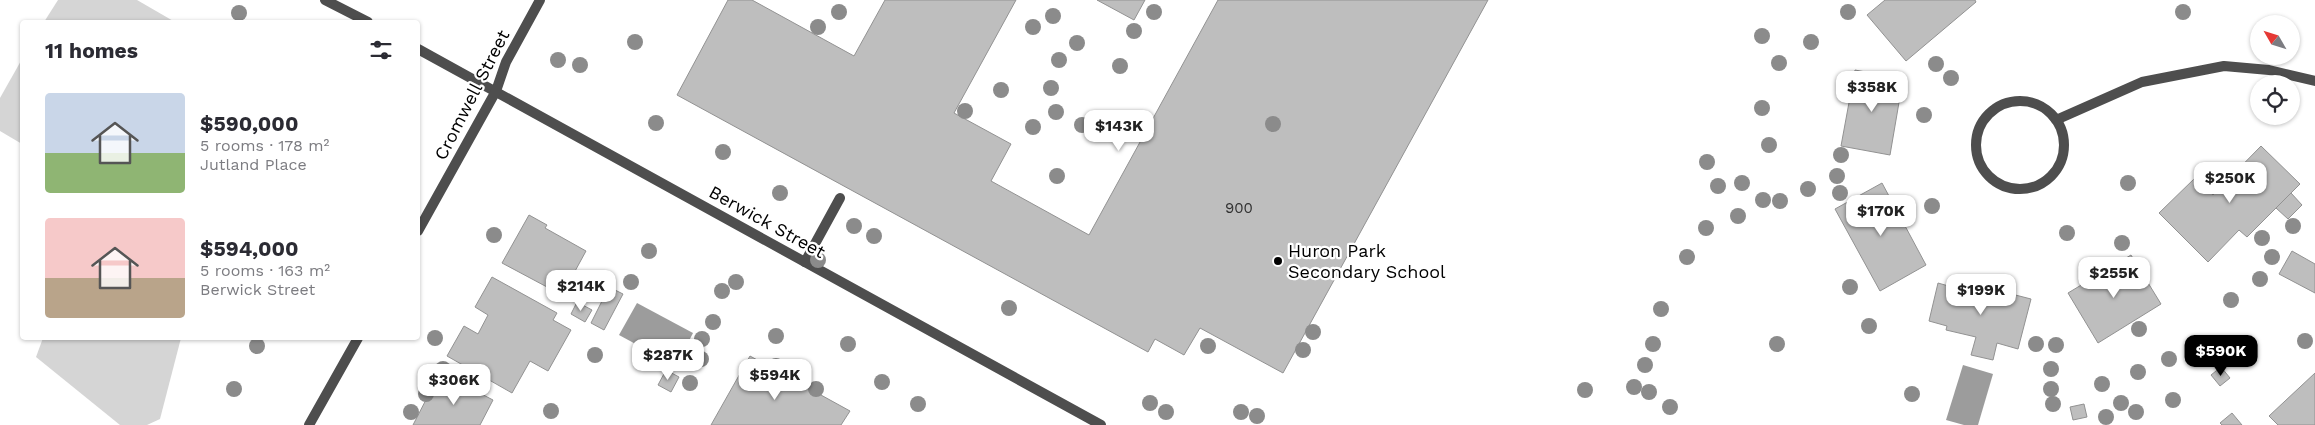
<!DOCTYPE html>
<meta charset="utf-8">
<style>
body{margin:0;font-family:"Work Sans",sans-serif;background:#f7f7f7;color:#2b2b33;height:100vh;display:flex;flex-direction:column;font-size:19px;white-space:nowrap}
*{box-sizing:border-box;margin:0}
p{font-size:16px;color:#7c7c81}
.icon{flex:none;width:28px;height:28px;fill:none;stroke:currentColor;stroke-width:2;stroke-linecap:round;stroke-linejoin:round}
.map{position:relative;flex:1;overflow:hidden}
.drawer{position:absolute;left:20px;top:20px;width:400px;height:320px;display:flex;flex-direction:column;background:#fff;border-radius:5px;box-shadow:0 1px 4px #0004}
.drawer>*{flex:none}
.needle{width:32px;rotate:309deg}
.tools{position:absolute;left:2250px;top:15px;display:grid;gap:10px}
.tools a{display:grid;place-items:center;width:50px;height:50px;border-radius:50%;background:#fff;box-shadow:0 1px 4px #0004;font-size:25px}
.price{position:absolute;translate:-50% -42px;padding:0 11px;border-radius:10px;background:#fff;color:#222;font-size:16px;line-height:32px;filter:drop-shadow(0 1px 2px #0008)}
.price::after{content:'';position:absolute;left:50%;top:30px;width:15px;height:11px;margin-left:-8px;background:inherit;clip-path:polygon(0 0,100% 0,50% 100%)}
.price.current{background:#000;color:#fff}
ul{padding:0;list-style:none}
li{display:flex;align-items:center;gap:15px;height:125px;padding:0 25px}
li span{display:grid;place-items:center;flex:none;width:140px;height:100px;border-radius:5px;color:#555}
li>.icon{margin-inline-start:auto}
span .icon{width:60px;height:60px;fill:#fffc;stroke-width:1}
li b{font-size:21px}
h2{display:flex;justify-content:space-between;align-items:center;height:60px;padding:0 25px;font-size:21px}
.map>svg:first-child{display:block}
</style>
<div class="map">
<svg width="2315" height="425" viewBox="0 0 2315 425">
<rect width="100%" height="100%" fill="#fff"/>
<g fill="#d5d5d5">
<polygon points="58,0 137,0 175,22 44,22"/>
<polygon points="22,59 22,144 0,131 0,98"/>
<polygon points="43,338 181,338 160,419 147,425 120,425 36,357"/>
</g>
<g fill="#9c9c9c">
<polygon points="637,303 693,333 676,366 619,335"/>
<polygon points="1963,365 1993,374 1978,425 1964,425 1946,420"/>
</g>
<g fill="#bebebe" stroke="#929292">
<polygon points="728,0 752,0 854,56 885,0 1016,0 954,113 1011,144 991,181 1089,235 1218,0 1488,0 1283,373 1200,328 1184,355 1155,339 1148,352 677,95"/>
<polygon points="1097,0 1145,0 1134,20"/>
<polygon points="1885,0 1975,0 1976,2 1906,61 1867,15"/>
<polygon points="1855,70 1903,79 1890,155 1841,146"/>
<polygon points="2261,146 2300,184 2247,237 2239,230 2208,262 2159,213 2195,178 2213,195"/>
<polygon points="1882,183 1926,265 1880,291 1835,209"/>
<polygon points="2291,193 2302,205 2288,219 2276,208"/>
<polygon points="529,215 547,225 545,228 586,251 562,295 502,263"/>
<polygon points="2292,251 2315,264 2315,293 2279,274"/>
<polygon points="2131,255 2161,304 2098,343 2068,293"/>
<polygon points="492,277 557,313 553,320 571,330 548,371 530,361 512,393 447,356 464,326 478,334 488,315 475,307"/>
<polygon points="1961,281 2031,299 2018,349 1997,343 1993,360 1971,355 1976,337 1946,330 1947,326 1929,321 1938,283 1959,289"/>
<polygon points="609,287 623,294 604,330 591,323"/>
<polygon points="577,302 592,310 585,322 571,314"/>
<polygon points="750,356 850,411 841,425 711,425"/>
<polygon points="2221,367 2230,378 2220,386 2211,375"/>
<polygon points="666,370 679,377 671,392 658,385"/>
<polygon points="2315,373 2315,425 2278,425 2269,416"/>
<polygon points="445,375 493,400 480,425 413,425 431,390 435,393"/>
<polygon points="2084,404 2087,417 2073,420 2070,407"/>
<polygon points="2232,413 2242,425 2222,425 2220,423"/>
</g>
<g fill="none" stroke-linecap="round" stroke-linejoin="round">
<polyline stroke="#4e4e4e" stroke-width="10" points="805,262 840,198"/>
<g stroke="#4e4e4e" stroke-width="10">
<polyline points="325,0 368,22"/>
<polyline points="418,49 1101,425"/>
<circle cx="2020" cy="145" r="44"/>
<polyline points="2056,120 2142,82 2224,66 2269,70 2315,81"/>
<polyline points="418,231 496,91 506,62 540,0"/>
<polyline points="309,425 358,338"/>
</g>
</g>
<g fill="#8b8b8b">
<circle cx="839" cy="12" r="8"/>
<circle cx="1154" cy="12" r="8"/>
<circle cx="1848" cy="12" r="8"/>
<circle cx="2183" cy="12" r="8"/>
<circle cx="239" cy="13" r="8"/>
<circle cx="1053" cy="16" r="8"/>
<circle cx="818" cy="27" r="8"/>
<circle cx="1033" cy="27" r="8"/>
<circle cx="1134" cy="31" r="8"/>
<circle cx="1762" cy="36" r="8"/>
<circle cx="635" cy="42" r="8"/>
<circle cx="1811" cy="42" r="8"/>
<circle cx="1077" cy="43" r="8"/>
<circle cx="558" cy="60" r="8"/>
<circle cx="1059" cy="60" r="8"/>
<circle cx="1779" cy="63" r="8"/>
<circle cx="1936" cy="64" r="8"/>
<circle cx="580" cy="65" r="8"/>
<circle cx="1120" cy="66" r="8"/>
<circle cx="1951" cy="78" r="8"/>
<circle cx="1051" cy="88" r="8"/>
<circle cx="1001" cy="90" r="8"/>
<circle cx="1762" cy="108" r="8"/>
<circle cx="965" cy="111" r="8"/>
<circle cx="1056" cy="112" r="8"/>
<circle cx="1924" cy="115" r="8"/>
<circle cx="656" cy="123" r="8"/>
<circle cx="1273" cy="124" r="8"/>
<circle cx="1082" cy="125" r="8"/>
<circle cx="1033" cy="127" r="8"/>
<circle cx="1769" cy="145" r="8"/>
<circle cx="723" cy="152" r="8"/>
<circle cx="1841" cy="155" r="8"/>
<circle cx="1707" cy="162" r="8"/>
<circle cx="2219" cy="175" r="8"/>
<circle cx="1057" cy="176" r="8"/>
<circle cx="1837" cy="176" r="8"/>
<circle cx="1742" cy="183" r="8"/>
<circle cx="2128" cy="183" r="8"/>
<circle cx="1718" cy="186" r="8"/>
<circle cx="1808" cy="189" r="8"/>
<circle cx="780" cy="193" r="8"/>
<circle cx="1840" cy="193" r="8"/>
<circle cx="1763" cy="200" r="8"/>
<circle cx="1780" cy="201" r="8"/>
<circle cx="1932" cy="206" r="8"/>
<circle cx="1738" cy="216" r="8"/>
<circle cx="854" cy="226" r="8"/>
<circle cx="2293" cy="226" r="8"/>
<circle cx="1706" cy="228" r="8"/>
<circle cx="2067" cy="233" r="8"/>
<circle cx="494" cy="235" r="8"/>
<circle cx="874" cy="236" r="8"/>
<circle cx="2262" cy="238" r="8"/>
<circle cx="2122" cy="243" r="8"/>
<circle cx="649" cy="251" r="8"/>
<circle cx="1687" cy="257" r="8"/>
<circle cx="2272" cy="257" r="8"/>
<circle cx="818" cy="260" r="8"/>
<circle cx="2260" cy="279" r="8"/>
<circle cx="631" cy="282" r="8"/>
<circle cx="736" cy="282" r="8"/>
<circle cx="1850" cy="287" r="8"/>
<circle cx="722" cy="291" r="8"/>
<circle cx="2231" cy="300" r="8"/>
<circle cx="1009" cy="308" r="8"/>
<circle cx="1661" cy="309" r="8"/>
<circle cx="713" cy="322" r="8"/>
<circle cx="1869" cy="326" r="8"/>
<circle cx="2139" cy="329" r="8"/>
<circle cx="1313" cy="332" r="8"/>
<circle cx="776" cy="336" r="8"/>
<circle cx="435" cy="338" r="8"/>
<circle cx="702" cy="339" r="8"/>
<circle cx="2305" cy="341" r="8"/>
<circle cx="848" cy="344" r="8"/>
<circle cx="1653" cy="344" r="8"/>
<circle cx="1777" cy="344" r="8"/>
<circle cx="2036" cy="344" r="8"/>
<circle cx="2056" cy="345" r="8"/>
<circle cx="257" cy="346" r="8"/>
<circle cx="1208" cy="346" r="8"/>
<circle cx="1303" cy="350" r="8"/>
<circle cx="595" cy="355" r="8"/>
<circle cx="701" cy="359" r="8"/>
<circle cx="2169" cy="359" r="8"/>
<circle cx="1645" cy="365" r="8"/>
<circle cx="776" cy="366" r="8"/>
<circle cx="443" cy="369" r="8"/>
<circle cx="2051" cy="369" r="8"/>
<circle cx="2138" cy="372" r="8"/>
<circle cx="802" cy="381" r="8"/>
<circle cx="882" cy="382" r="8"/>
<circle cx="690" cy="383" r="8"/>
<circle cx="2102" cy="384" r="8"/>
<circle cx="1634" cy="387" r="8"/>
<circle cx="234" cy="389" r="8"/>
<circle cx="816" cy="389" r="8"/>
<circle cx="2051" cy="389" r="8"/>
<circle cx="1585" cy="390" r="8"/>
<circle cx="1649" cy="392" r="8"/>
<circle cx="426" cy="394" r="8"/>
<circle cx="1912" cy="394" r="8"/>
<circle cx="2173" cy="400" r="8"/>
<circle cx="1150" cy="403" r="8"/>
<circle cx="2121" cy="403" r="8"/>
<circle cx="918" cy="404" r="8"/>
<circle cx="2053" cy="404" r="8"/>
<circle cx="1670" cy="407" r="8"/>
<circle cx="551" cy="411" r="8"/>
<circle cx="411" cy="412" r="8"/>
<circle cx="1166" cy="412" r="8"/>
<circle cx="1241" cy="412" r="8"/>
<circle cx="2136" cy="412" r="8"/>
<circle cx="1257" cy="416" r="8"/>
<circle cx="2106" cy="417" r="8"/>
</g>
<circle fill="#000" stroke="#fff" stroke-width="2" cx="1278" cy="261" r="5"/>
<g text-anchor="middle" stroke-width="4.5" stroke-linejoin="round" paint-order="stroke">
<g font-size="15" fill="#303030">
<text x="1239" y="213">900</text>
</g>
<g font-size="18" fill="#000" stroke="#fff">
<text transform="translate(472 95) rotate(-63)" y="6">Cromwell Street</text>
<text transform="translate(767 222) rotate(29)" y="6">Berwick Street</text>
</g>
<g font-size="18" fill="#000" stroke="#fff" text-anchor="start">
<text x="1288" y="257">Huron Park<tspan x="1288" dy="21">Secondary School</tspan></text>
</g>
</g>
</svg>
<div class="tools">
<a><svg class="needle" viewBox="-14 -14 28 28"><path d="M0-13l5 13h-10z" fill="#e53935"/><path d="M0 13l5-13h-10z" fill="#7c7c81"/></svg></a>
<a><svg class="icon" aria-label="locate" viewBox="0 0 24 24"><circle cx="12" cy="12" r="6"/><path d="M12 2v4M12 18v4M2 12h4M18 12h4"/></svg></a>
</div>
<b class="price" style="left:1872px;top:113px">$358K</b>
<b class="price" style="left:1119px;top:152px">$143K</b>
<b class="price" style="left:2230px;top:204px">$250K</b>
<b class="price" style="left:1881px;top:237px">$170K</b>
<b class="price" style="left:2114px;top:299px">$255K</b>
<b class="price" style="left:581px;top:312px">$214K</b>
<b class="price" style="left:1981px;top:316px">$199K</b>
<b class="price current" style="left:2221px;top:377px">$590K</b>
<b class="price" style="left:668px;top:381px">$287K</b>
<b class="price" style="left:775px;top:401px">$594K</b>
<b class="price" style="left:454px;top:406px">$306K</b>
<section class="drawer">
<h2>11 homes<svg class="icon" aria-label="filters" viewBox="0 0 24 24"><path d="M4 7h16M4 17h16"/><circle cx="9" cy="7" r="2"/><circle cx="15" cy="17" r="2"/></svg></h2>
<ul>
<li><span style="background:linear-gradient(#c9d6e8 60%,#8fb573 0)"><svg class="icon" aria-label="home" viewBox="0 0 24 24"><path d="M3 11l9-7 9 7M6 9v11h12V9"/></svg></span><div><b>$590,000</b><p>5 rooms · 178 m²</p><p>Jutland Place</p></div></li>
<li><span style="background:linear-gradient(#f6c9c9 60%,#b9a48a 0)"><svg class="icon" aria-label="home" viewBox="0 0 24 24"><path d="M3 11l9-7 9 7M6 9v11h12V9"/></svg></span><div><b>$594,000</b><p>5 rooms · 163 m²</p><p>Berwick Street</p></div></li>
</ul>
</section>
</div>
